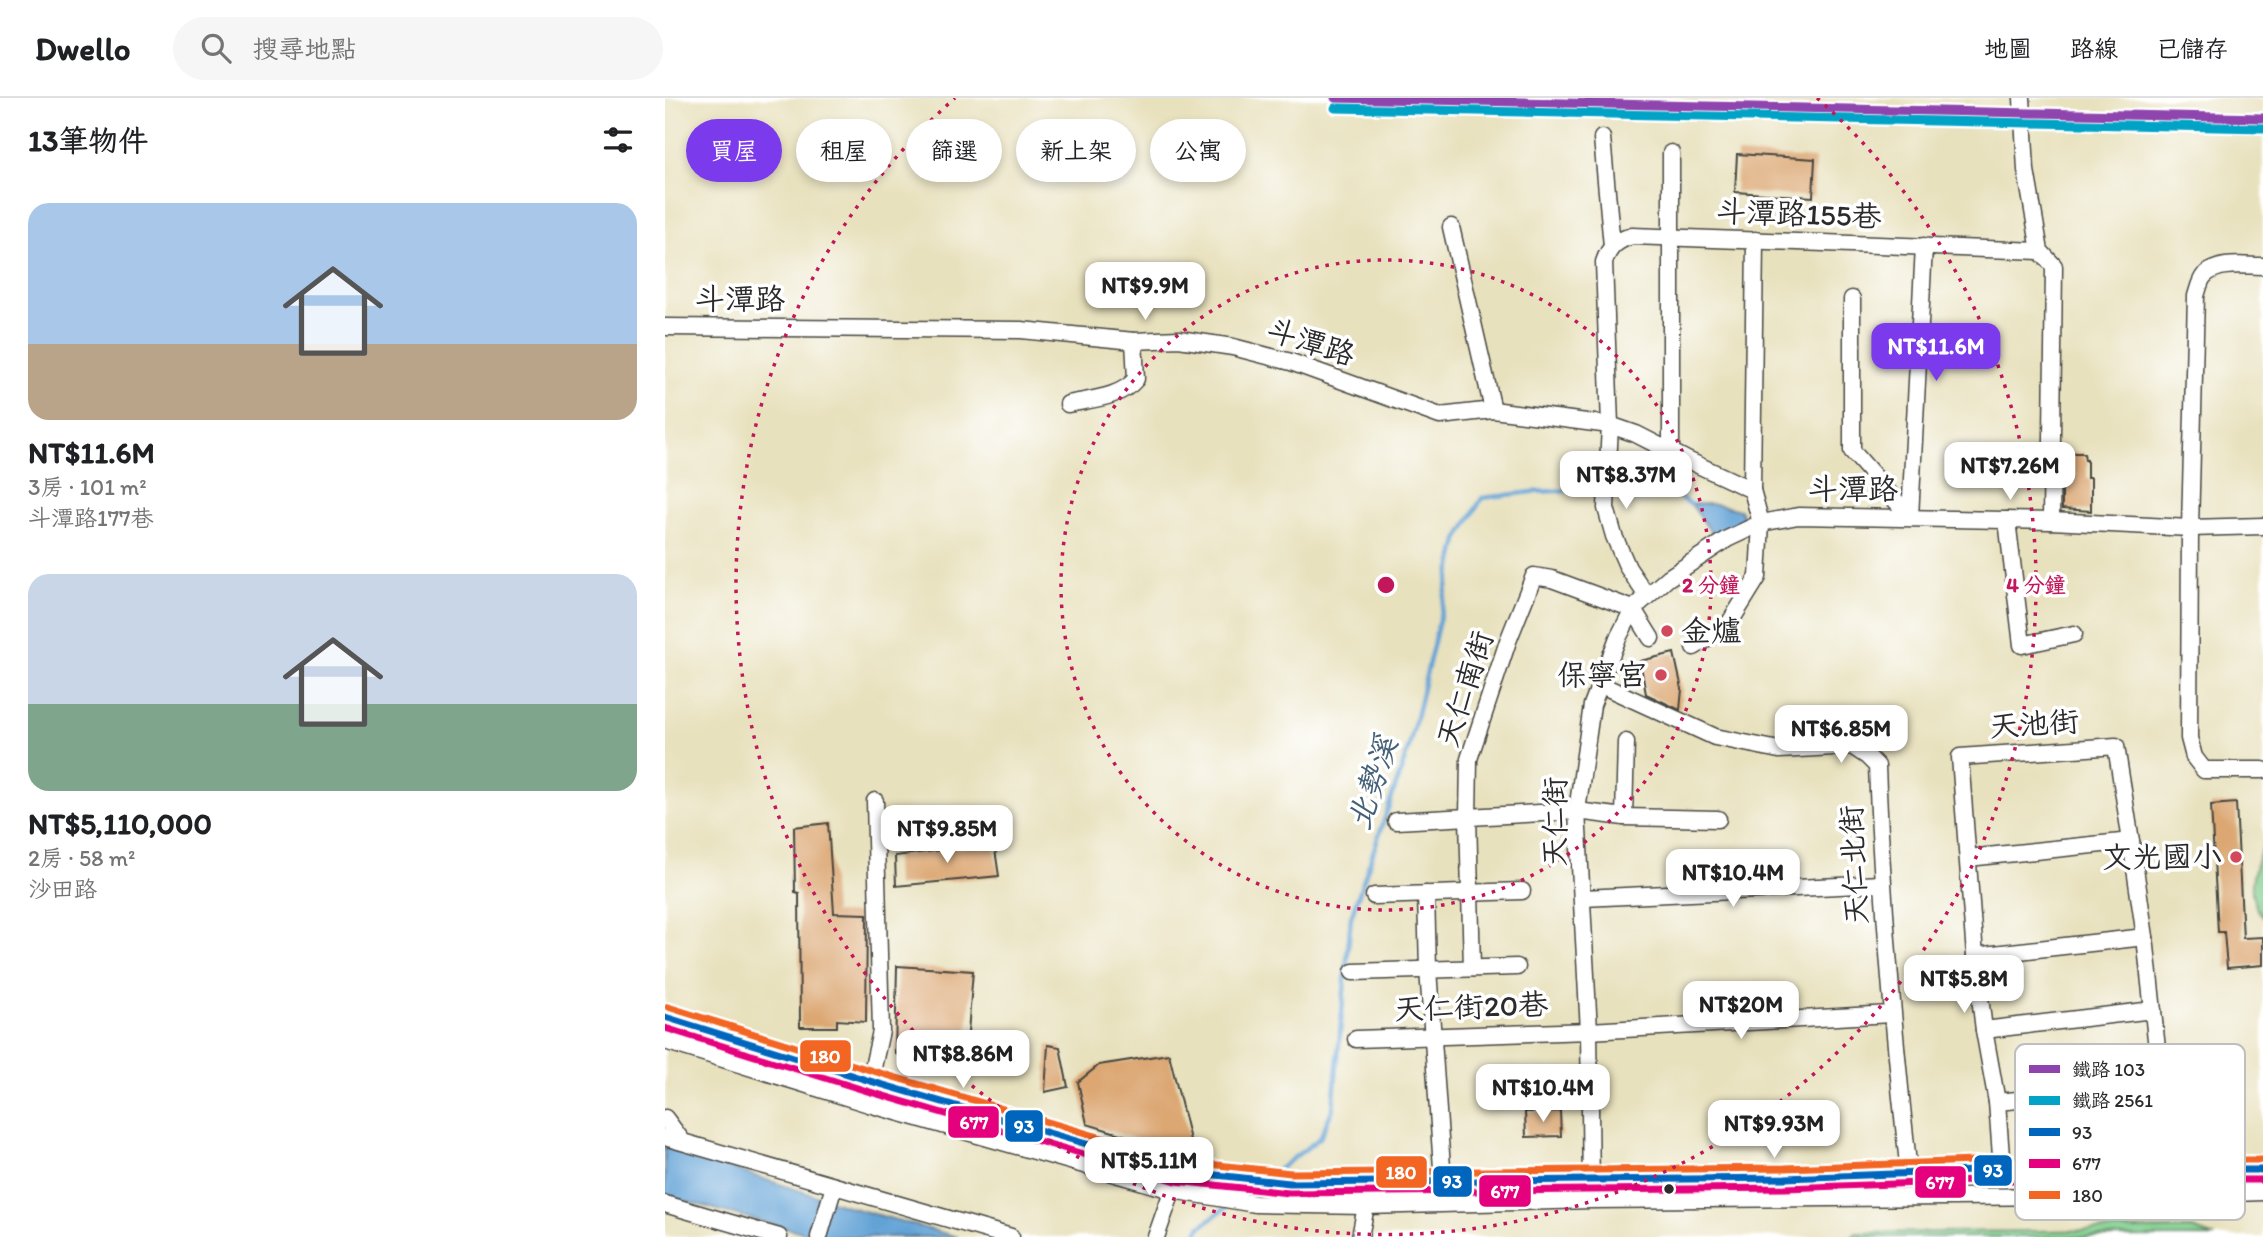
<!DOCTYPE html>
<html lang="zh-TW">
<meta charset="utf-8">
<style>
body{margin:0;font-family:Itim,"LXGW WenKai TC",sans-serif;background:#f6f6f6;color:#202124;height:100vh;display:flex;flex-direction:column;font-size:26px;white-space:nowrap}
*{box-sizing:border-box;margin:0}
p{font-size:23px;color:#757577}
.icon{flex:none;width:38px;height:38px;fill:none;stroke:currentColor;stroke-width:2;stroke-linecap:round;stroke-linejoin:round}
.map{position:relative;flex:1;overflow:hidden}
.sheet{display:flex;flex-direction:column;background:#fff;width:665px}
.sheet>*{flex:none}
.top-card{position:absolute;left:21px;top:21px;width:665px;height:63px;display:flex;gap:14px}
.price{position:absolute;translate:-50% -60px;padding:0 16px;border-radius:14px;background:#fff;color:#222;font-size:23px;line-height:46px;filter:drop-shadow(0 2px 4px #0008)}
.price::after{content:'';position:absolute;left:50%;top:42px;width:21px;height:16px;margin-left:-10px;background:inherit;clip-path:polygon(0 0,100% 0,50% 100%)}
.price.active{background:#7c3aed;color:#fff}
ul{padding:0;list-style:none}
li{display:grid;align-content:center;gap:14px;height:371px;padding:0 28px}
li span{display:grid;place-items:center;height:217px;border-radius:21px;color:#555}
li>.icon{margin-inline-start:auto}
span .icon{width:126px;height:126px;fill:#fffc;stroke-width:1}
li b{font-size:30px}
h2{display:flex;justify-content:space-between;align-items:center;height:84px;padding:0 28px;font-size:30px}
.chip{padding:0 24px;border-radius:32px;background:#fff;box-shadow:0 4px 10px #0003;font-size:24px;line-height:63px}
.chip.active{background:#7c3aed;color:#fff}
header{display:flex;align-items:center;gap:42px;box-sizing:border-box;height:98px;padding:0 35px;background:#fff;border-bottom:2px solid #e0e0e0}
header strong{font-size:33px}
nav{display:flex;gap:38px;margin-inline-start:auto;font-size:24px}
.search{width:490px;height:63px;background:#f6f6f6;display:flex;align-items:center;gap:18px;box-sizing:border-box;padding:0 24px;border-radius:38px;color:#757577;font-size:26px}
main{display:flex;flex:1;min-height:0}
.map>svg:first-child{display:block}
</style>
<header>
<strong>Dwello</strong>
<div class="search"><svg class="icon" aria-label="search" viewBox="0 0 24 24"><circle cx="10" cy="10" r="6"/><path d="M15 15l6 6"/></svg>搜尋地點</div>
<nav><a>地圖</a><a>路線</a><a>已儲存</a></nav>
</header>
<main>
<section class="sheet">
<h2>13筆物件<svg class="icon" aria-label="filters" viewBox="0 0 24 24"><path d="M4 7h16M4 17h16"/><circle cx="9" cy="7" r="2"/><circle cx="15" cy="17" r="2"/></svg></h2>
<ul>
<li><span style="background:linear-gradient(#a9c7e8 65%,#b9a48a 0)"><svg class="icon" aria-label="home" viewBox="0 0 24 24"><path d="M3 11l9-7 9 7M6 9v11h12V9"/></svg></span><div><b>NT$11.6M</b><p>3房 · 101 m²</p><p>斗潭路177巷</p></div></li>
<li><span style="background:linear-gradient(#c9d6e8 60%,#7fa58c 0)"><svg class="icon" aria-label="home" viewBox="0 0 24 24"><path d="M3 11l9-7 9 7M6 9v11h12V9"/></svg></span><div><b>NT$5,110,000</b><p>2房 · 58 m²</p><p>沙田路</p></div></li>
</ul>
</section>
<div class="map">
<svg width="1598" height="1139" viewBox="0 0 1598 1139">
<rect width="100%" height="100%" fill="#fff"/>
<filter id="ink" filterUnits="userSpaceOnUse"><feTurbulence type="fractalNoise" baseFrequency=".0143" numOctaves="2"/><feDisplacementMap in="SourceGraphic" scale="14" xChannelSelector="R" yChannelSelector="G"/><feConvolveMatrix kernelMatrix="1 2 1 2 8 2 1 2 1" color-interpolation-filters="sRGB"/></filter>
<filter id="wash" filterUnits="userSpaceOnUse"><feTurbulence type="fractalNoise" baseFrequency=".00686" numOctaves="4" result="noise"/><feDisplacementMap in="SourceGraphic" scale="28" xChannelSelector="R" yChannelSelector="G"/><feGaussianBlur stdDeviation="1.57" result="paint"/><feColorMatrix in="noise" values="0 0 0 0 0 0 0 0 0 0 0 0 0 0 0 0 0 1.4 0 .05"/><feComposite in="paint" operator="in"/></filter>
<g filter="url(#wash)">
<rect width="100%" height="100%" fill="#e8e1bd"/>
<g fill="#7fcd8c" stroke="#557c5c" stroke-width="2">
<path d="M 1598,749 L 1598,818 C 1579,799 1588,771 1598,749 Z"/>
<polygon points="1527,1131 1550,1139 1187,1139 1191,1135"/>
</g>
<g fill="#62a2d5" stroke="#466680" stroke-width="2">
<polygon points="1026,406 1052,406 1075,412 1079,421 1074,428 1049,438"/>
<polygon points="0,1049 188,1110 293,1139 156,1139 0,1098"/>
</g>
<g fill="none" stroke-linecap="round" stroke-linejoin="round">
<g stroke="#62a2d5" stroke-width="4.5">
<polyline points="946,390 994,388 1026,406"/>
<polyline points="606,1077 655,1040 668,1010 686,819 744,649 793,442 817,400 867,394 938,391"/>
<polyline points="577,1098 593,1087"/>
<polyline points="530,1139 535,1129 564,1107"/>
</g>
</g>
<g id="blocks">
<g fill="#dca773">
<polygon points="1072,56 1150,61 1148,99 1070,94"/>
<polygon points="1397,355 1419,355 1420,362 1422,362 1422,380 1426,380 1426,413 1397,411"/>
<polygon points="1009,555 1017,591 1015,612 981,596 975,563"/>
<polygon points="1571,705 1578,840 1598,839 1598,867 1562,870 1559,834 1553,834 1546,707"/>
<polygon points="163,725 169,815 202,816 201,924 172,922 172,929 135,929 134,795 130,794 129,729"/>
<polygon points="329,745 334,778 231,788 230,758"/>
<polygon points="232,868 308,873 300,971 230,956"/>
<polygon points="383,947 395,949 403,989 380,994"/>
<polygon points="504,956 525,1042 517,1055 422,1026 413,984 434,967"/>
<polygon points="895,1013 896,1038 861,1039 860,1014"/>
</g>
</g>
</g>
<g filter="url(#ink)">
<use href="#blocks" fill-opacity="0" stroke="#474641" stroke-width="2"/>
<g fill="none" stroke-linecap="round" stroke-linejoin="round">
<g stroke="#474641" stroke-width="19">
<g id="minor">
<polyline points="1357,0 1361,72 1375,153 1389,168 1386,423"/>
<polyline points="937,40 947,148"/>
<polyline points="786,129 828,312"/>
<path d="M 1598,168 C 1580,168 1553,163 1539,178 C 1535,182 1533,192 1531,198 L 1525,430 L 1524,640 L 1529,659 L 1539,672 L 1598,672"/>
<polyline points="1187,201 1187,353 1245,419"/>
<polyline points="0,229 356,232 469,243 514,241 568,249 626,264 775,318 828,312 945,327 971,336 1020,361 1087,392 1096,425 1093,479 1062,529 1029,549"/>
<path d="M 403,306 C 426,301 455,300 471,281 L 469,243"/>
<polyline points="1006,354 1006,55"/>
<polyline points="1087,392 1090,142"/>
<polyline points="1245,419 1259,148"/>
<polyline points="1342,422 1357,547 1409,536"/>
<path d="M 982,498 L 963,470 L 949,438 L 941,410 L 945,327 L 939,164 C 944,149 952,142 967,138 L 1375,153"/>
<path d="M 934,586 L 1050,639 L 1114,652 L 1187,648 L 1202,658 L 1212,668 C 1217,804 1229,940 1244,1075"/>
<polyline points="959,719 961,644"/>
<polyline points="731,723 912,713 959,719 1053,721"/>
<polyline points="1303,760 1466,743 1480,839 1506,1081"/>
<polyline points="761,796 763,871 778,1084"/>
<polyline points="709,798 857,793"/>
<polyline points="918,800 1216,786"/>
<polyline points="1310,858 1480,839"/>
<polyline points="807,870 803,719 804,661 843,543 869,478 887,481 968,511 986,540"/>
<polyline points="688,874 852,869"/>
<polyline points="0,919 205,983 514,1073 625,1085 668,1086 1120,1080 1337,1072 1598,1072"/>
<polyline points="1319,932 1488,912"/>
<polyline points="691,941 924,933 1226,916"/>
<polyline points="0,943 204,1006 507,1092 590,1106 701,1108 927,1102 1509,1097 1598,1094"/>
<polyline points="205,983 216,933 210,703"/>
<polyline points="1332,1004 1496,988"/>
<polyline points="0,1020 17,1043"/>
<polyline points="0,1039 346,1139"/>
<polyline points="1337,1072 1332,1004 1319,932 1310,858 1295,659 1451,648 1466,743"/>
<polyline points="926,1092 924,933 912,713 927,607 952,542 968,511 1003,480 1062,441 1096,425 1133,418 1386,423 1525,430 1598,428"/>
<polyline points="0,1106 114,1139"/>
<polyline points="154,1139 169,1088"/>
<polyline points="491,1139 511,1082"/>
<polyline points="695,1139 701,1108"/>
</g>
</g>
<use href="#minor" stroke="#fff" stroke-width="16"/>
<g stroke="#fff" stroke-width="12">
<polyline id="bus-1" points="0,919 205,983 514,1073 625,1085 1120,1080 1337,1072 1598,1072"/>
</g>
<g stroke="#fff" stroke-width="12">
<polyline id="bus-2" points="0,930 202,993 511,1083 624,1095 1120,1090 1337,1082 1598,1082"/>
</g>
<g stroke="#fff" stroke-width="12">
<polyline id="bus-3" points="3,909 208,973 516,1063 626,1075 1120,1070 1337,1062 1598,1062"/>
</g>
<use href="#bus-1" stroke="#0065bd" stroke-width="7"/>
<use href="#bus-2" stroke="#e5007d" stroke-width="7"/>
<use href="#bus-3" stroke="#f26522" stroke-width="7"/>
<g stroke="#fff" stroke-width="14">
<polyline id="rail-1" points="670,0 1598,20"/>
</g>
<g stroke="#fff" stroke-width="14">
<polyline id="rail-2" points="670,10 1598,30"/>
</g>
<use href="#rail-1" stroke="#8e44ad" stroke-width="9"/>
<use href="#rail-2" stroke="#02a3c6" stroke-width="9"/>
</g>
</g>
<g fill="none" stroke="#c2185b" stroke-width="3.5" stroke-dasharray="3.5 7">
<circle cx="721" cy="487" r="325"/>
<path d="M1152 0A650 650 0 1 1 290 0"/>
</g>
<g fill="#d1495b" stroke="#fff" stroke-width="2.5">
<circle cx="1002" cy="533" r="7"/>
<circle cx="996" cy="577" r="7"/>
<circle cx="1571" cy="759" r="7"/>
</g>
<circle fill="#2b2b2b" stroke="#fff" stroke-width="2.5" cx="1004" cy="1091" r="6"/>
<g text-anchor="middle" stroke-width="7" stroke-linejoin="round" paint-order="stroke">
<g font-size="30" fill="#2b2b2b" stroke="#fff">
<text transform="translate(1134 116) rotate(2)" y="10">斗潭路155巷</text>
<text x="75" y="211">斗潭路</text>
<text transform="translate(646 244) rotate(18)" y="10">斗潭路</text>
<text x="1188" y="401">斗潭路</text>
<text transform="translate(800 591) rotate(-72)" y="10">天仁南街</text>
<text transform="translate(1369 626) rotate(-4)" y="10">天池街</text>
<text transform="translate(890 724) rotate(-90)" y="10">天仁街</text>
<text transform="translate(1189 767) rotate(-93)" y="10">天仁北街</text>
<text transform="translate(806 909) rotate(-2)" y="10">天仁街20巷</text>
</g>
<g font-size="30" fill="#2b2b2b" stroke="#fff" text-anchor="end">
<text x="1016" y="543" text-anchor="start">金爐</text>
<text x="982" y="587">保寧宮</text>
<text x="1557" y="769">文光國小</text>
</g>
<g font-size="32" font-style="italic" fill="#446177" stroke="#fff">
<text transform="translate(707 685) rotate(-72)" y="11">北勢溪</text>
</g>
</g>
<rect x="1350" y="946" width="230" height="176" rx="10" fill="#fff" stroke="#bfbfbf" stroke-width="2"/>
<rect x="1364" y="967" width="31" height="8" fill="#8e44ad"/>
<rect x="1364" y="998" width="31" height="9" fill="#02a3c6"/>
<rect x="1364" y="1030" width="31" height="8" fill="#0065bd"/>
<rect x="1364" y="1061" width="31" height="9" fill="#e5007d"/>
<rect x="1364" y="1093" width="31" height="8" fill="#f26522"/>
<g font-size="19" fill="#2b2b2b">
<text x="1407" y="978">鐵路 103</text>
<text x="1407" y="1009">鐵路 2561</text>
<text x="1407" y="1041">93</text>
<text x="1407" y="1072">677</text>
<text x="1407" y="1104">180</text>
</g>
<circle cx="721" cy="487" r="10" fill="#c2185b" stroke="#fff" stroke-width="3.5"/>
<g font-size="21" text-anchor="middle" font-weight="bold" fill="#c2185b" stroke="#fff" stroke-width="7" stroke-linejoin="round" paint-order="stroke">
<text x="1046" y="494">2 分鐘</text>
<text x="1371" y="494">4 分鐘</text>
</g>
<g stroke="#fff" stroke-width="2.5">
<rect x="134" y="941" width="53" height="34" rx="7" fill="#f26522"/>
<rect x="282" y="1007" width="53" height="34" rx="7" fill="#e5007d"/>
<rect x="339" y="1011" width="40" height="34" rx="7" fill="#0065bd"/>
<rect x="1308" y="1056" width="40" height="33" rx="7" fill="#0065bd"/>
<rect x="710" y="1057" width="53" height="34" rx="7" fill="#f26522"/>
<rect x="767" y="1067" width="41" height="33" rx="7" fill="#0065bd"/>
<rect x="1249" y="1067" width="53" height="34" rx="7" fill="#e5007d"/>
<rect x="813" y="1076" width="54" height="34" rx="7" fill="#e5007d"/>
</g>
<g font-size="19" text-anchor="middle" font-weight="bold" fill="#fff">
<text x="160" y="965">180</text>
<text x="309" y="1031">677</text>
<text x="359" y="1035">93</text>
<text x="1328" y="1079">93</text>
<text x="736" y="1081">180</text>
<text x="787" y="1090">93</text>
<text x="1275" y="1091">677</text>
<text x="840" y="1100">677</text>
</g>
</svg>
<b class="price" style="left:480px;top:224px">NT$9.9M</b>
<b class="price active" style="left:1271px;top:285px">NT$11.6M</b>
<b class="price" style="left:1345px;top:404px">NT$7.26M</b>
<b class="price" style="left:961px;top:413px">NT$8.37M</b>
<b class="price" style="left:1176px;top:667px">NT$6.85M</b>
<b class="price" style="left:282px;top:767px">NT$9.85M</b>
<b class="price" style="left:1068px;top:811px">NT$10.4M</b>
<b class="price" style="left:1299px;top:917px">NT$5.8M</b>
<b class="price" style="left:1076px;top:943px">NT$20M</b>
<b class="price" style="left:298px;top:992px">NT$8.86M</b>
<b class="price" style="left:878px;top:1026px">NT$10.4M</b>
<b class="price" style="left:1109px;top:1062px">NT$9.93M</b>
<b class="price" style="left:484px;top:1099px">NT$5.11M</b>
<div class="top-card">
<a class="chip active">買屋</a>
<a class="chip">租屋</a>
<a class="chip">篩選</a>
<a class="chip">新上架</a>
<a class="chip">公寓</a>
</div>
</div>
</main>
